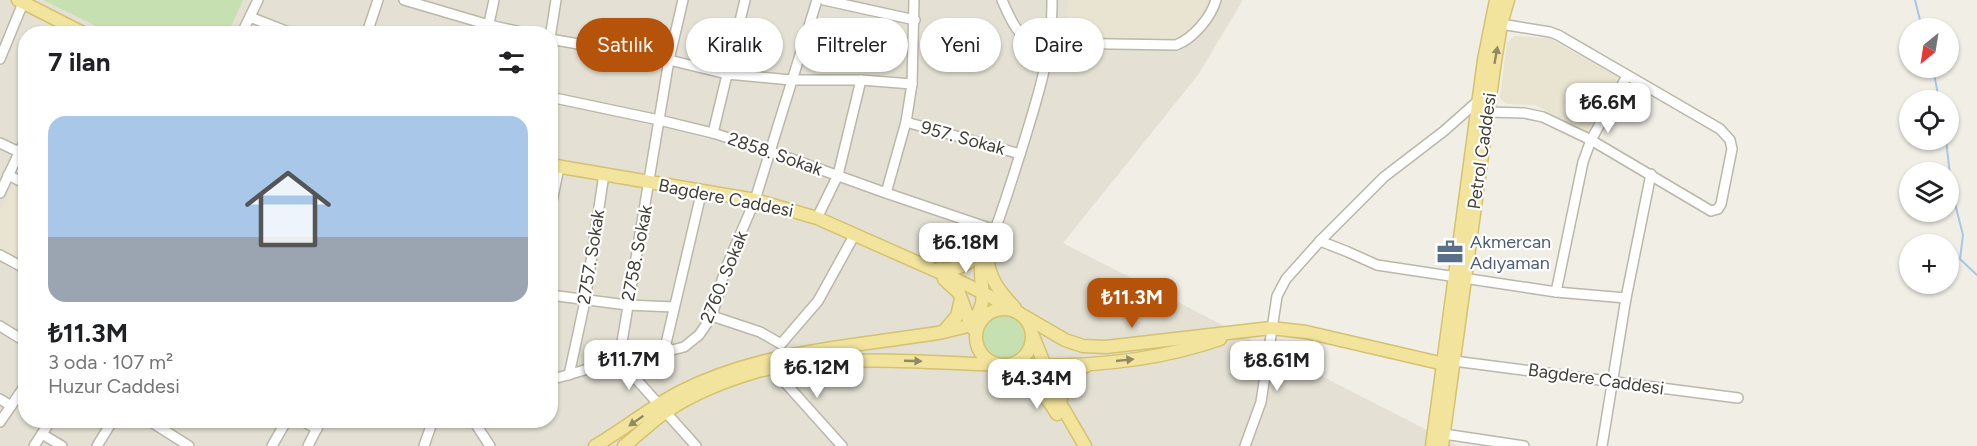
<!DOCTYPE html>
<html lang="tr">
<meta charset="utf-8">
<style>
body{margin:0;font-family:Figtree,sans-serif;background:#f2f2f2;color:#202124;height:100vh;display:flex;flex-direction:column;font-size:22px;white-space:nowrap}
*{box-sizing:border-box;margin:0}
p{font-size:20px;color:#757577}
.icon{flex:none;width:33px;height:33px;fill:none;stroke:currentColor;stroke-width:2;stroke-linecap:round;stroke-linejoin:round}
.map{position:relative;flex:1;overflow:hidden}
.side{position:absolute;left:18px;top:26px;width:540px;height:402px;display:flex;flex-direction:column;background:#fff;border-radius:24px;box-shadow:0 2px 4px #0004}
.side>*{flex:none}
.banner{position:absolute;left:576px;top:18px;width:570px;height:54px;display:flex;gap:12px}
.needle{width:39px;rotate:210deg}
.buttons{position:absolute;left:1899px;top:18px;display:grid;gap:12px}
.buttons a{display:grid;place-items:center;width:60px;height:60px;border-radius:50%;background:#fff;box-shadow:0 2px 4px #0004;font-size:30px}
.price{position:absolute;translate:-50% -51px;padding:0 14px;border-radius:12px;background:#fff;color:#222;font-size:20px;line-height:39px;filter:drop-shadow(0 2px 3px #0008)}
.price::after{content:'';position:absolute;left:50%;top:36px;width:18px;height:14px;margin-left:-9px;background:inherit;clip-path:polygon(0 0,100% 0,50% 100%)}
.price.on{background:#b45309;color:#fff}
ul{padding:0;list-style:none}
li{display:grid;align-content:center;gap:12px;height:318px;padding:0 30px}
li span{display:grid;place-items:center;height:186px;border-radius:18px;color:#555}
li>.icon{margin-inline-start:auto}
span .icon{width:108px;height:108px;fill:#fffc;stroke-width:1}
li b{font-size:26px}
h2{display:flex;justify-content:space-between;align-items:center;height:72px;padding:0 30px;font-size:26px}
.chip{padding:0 21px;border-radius:27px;background:#fff;box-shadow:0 2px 4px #0004;font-size:21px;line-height:54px}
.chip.on{background:#b45309;color:#fff}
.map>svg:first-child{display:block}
</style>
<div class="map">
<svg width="1977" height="446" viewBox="0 0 1977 446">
<rect width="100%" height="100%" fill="#f0eee5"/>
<path fill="#e4e1d4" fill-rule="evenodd" d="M 0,0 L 1243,0 L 1198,75 L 1063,243 L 1458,446 L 0,446 ZM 26,33 L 550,33 L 550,420 L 26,420 Z"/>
<g fill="#e8e4d1">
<polygon points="1068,0 1207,0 1202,16 1180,39 1071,39 1066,31"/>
<polygon points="1515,36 1549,38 1618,77 1587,134 1536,105 1506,104 1500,98 1507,42"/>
<polygon points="13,185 25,191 25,262 0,247 0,210"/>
</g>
<g fill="#c6e0b2">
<polygon points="43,0 243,0 228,33 110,33"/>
<circle cx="1004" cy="337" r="21"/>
</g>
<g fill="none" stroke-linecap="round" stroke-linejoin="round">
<g stroke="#a8c6e7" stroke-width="2">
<polyline points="1915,0 1922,28"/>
<polyline points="1933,68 1939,100"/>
<polyline points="1946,140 1952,192 1963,235 1960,259 1977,275"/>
</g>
<g stroke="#bbb7a9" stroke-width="12">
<g id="minor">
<polyline points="404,0 489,25 526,33"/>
<polyline points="683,0 669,60 619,360 696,446"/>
<polyline points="824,0 915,20"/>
<path d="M 1002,0 C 1016,33 1018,34 1048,52"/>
<polyline points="250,17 291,33"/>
<polyline points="242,33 258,0"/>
<polyline points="367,33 378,0"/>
<polyline points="487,33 494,0"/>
<polyline points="550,38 556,0"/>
<polyline points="550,39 669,60 727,74 791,80 861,80 912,84"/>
<path d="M 1050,43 L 1176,45 C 1194,38 1211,17 1216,0"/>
<polyline points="0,59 23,3"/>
<polyline points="550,97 659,120 713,133 769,151 886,193 995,230"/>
<polyline points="1488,112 1524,113 1543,117 1591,140 1711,211 1718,209 1721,204 1732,149 1730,140 1720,129 1558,35 1550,32 1501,24"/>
<polyline points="906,122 1020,154"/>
<polyline points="713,133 745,0"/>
<polyline points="0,143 19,152"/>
<polyline points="8,175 26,184"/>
<polyline points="0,193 26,138"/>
<polyline points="886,193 906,122 912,84 914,0"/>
<polyline points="550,212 559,167"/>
<polyline points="817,218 838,175 861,80"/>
<path d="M 993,235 C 1004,206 1013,177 1022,148 C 1037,100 1053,51 1052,0"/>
<polyline points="1320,241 1348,252 1377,265 1556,292 1626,298"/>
<polyline points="0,255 26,269"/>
<polyline points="1556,292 1583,162 1591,140 1627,76"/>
<polyline points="550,295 627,305 674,307"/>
<polyline points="712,316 760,332 781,344 818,301 855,234"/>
<polyline points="0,326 26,342"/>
<polyline points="664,352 702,190"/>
<polyline points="1454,361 1738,398"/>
<polyline points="772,368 842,446"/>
<polyline points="569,375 585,301 604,174"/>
<polyline points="550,380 619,360 664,352 684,347 699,335 712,316 725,270 755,200 817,0"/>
<polyline points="0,399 11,406"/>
<polyline points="148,420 189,446"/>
<polyline points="301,420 317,429"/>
<polyline points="473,420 490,446"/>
<polyline points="0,422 26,384"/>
<polyline points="42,434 62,446"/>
<polyline points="1444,434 1524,446"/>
<polyline points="34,446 51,420"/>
<polyline points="97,446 113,420"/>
<polyline points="272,446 287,420"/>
<polyline points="308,446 321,420"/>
<polyline points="424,446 433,420"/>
<polyline points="1245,446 1261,402 1277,296 1286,279 1320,241 1384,177 1444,131 1479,100"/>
<polyline points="1602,446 1626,298 1651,174"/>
</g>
</g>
<g stroke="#d5c26f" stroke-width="15">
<g id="major">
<polyline points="18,0 83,33"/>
<polyline points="550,165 755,200 817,218 957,280 993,298 1065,340 1083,346 1106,347 1271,328 1306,332 1444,364"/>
<path d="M 988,256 C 987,277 1001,293 1015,308"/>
<path d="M 939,269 C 958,271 970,264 983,249"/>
<polyline points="944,279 959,293 972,328"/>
<circle cx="1004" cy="337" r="28"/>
<path d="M 973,321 C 989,300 980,290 981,267 C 982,257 986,249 990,240"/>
<polyline points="944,331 957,316 961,299"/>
<polyline points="1033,336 1060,403 1085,446"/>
<path d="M 1005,366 C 1031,380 1042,389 1057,414"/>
<path d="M 1060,403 C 1065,380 1062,375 1086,366"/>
<path d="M 595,446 C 624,429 651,407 680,392 C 762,350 854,347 943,332 L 964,327 L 984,317"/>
<path d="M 624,446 C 638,435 652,421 667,411 C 694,393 727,380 758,371 C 780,365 803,364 826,362 C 885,358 944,363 1003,365 C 1075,368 1152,363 1220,339"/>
<polyline points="1432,446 1484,60 1496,0"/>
<polyline points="1442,446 1494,68 1501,24 1508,0"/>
</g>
</g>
<use href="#minor" stroke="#fff" stroke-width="9"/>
<use href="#major" stroke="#f2e49d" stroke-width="12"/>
</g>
<defs><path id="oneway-solid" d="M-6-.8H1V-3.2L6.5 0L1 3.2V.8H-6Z" transform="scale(1.5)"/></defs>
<g fill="#918964">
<use href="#oneway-solid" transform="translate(1496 55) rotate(-80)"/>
<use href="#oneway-solid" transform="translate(1125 360) rotate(-6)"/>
<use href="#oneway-solid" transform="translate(913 361) rotate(2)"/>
<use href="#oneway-solid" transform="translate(636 421) rotate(145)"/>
</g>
<defs>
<g id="office-bare" transform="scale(2.07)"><path d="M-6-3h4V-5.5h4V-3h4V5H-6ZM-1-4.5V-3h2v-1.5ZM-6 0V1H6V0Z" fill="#5c6f8a" stroke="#fff" stroke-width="2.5" paint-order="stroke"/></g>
</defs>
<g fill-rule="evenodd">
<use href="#office-bare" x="1450" y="252"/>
</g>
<g text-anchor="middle" stroke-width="4.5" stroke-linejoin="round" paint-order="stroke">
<g font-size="18" fill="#423f36" stroke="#fff">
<text transform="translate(963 138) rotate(15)" y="6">957. Sokak</text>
<text transform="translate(1482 151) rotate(-82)" y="6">Petrol Caddesi</text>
<text transform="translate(775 154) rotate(19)" y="6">2858. Sokak</text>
<text transform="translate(726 198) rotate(11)" y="6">Bagdere Caddesi</text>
<text transform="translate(637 253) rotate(-79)" y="6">2758. Sokak</text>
<text transform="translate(591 257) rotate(-81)" y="6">2757. Sokak</text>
<text transform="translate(724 277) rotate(-68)" y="6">2760. Sokak</text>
<text transform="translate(1596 379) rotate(8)" y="6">Bagdere Caddesi</text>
</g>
<g font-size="18" fill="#4e5e75" stroke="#fff" text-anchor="start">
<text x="1470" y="248">Akmercan<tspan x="1470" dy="21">Adıyaman</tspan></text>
</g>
</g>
</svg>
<div class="buttons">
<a><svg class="needle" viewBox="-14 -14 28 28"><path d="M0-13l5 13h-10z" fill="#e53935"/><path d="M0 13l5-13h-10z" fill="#757577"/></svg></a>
<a><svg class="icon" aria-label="locate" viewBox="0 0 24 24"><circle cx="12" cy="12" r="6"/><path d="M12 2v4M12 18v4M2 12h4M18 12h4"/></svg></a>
<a><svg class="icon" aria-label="layers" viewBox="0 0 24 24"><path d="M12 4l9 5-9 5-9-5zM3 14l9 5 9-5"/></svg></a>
<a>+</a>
</div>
<b class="price" style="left:1608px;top:134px">₺6.6M</b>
<b class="price" style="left:966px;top:274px">₺6.18M</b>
<b class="price on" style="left:1132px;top:329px">₺11.3M</b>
<b class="price" style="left:629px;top:391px">₺11.7M</b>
<b class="price" style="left:1277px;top:392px">₺8.61M</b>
<b class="price" style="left:817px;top:399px">₺6.12M</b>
<b class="price" style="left:1037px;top:410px">₺4.34M</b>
<div class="banner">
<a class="chip on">Satılık</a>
<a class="chip">Kiralık</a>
<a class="chip">Filtreler</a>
<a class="chip">Yeni</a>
<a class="chip">Daire</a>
</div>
<section class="side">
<h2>7 ilan<svg class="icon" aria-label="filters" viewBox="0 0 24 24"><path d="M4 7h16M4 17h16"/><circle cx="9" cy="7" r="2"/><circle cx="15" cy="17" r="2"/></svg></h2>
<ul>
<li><span style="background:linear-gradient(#a9c7e8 65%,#9aa5b1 0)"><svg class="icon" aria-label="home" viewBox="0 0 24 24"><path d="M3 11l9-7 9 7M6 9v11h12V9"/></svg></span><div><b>₺11.3M</b><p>3 oda · 107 m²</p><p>Huzur Caddesi</p></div></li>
</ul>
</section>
</div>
